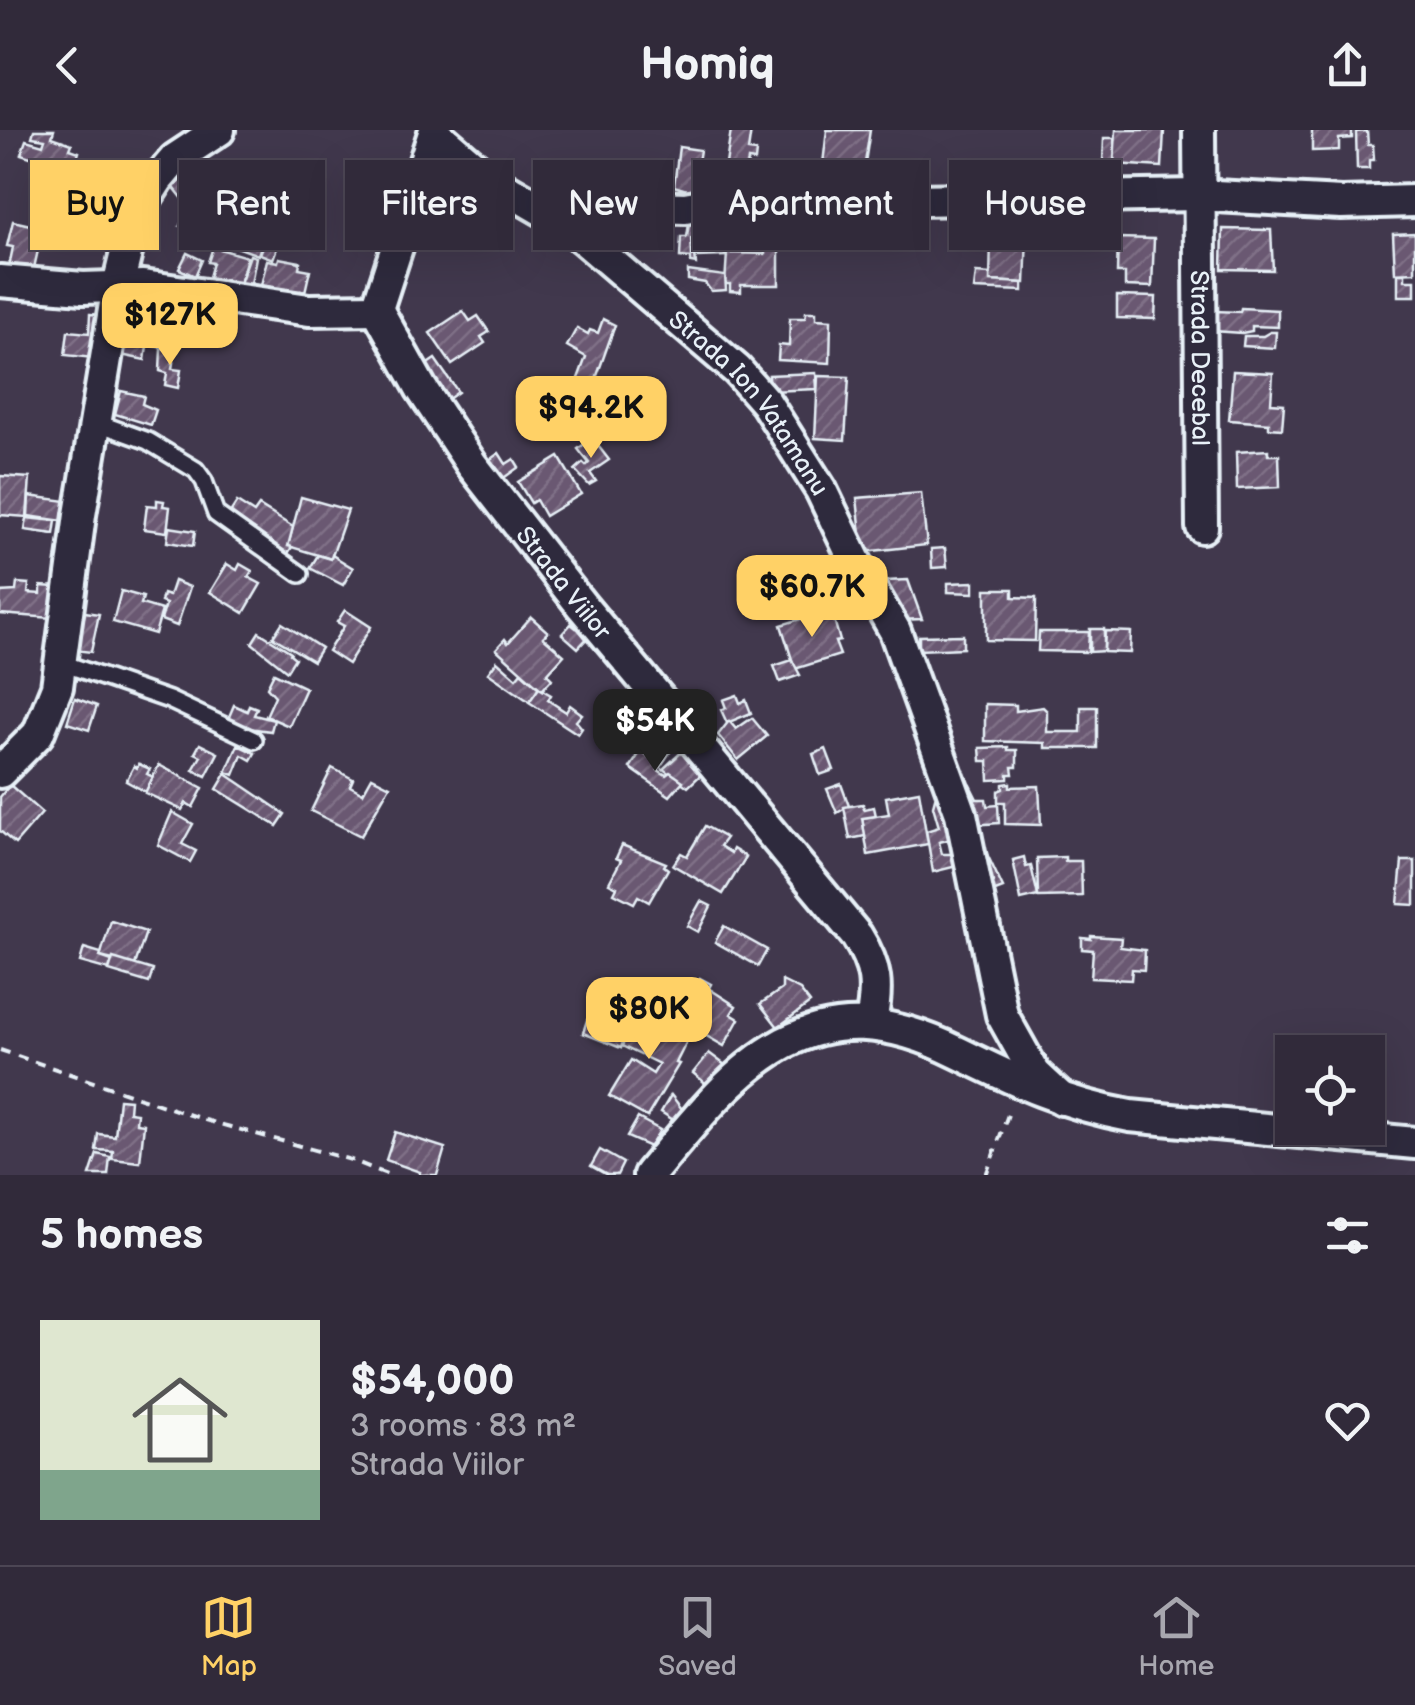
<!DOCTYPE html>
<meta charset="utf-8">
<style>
body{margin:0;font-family:"Balsamiq Sans",sans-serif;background:#3d3645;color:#f1f3f6;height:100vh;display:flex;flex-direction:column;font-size:38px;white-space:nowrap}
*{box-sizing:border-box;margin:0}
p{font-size:32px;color:#a8a7af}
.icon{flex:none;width:55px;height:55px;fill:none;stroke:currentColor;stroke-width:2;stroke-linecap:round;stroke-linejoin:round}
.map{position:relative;height:1045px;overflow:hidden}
.side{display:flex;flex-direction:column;background:#312a3a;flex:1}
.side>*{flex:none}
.guide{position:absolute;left:30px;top:30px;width:1355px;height:90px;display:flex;gap:20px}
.fabs{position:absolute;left:1275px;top:905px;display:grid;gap:20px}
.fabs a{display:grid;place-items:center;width:110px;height:110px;border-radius:0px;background:#312a3a;box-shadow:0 10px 40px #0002,0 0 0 2px #4c4654;font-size:50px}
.price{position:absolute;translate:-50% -85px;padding:0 22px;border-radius:20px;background:#ffd166;color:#111;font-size:32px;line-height:65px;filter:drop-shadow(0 2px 5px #0008)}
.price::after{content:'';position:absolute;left:50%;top:60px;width:30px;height:22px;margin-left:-15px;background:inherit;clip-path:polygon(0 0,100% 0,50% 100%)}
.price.current{background:#222;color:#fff}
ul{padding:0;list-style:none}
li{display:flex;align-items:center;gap:30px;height:250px;padding:0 40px}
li+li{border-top:2px solid #4c4654}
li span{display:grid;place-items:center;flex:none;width:280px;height:200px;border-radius:0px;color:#555}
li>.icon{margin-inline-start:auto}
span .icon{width:120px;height:120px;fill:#fffc;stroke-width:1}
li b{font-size:42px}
h2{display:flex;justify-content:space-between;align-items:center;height:120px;padding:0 40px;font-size:42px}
.tag{padding:0 35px;border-radius:0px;background:#312a3a;box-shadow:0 10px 40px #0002,0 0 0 2px #4c4654;font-size:35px;line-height:90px}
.tag.current{background:#ffd166;color:#111}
header{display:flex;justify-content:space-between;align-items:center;height:130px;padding:0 40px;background:#312a3a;font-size:45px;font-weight:700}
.tabs{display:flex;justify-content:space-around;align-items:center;height:140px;border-top:2px solid #4c4654;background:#312a3a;font-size:28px;color:#a8a7af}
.tabs a{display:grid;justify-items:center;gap:5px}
.tabs .current{color:#ffd166}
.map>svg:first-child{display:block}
</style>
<header><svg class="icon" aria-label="back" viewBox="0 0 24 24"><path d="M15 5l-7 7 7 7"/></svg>Homiq<svg class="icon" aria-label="share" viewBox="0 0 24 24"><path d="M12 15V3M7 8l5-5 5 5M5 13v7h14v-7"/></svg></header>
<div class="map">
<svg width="1415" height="1045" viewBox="0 0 1415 1045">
<defs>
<pattern id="building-hatch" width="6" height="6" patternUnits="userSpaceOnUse" patternTransform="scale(2.5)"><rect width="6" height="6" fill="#6a5872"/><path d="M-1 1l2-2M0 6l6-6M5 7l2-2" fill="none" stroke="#7f7087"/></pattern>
</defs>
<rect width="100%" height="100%" fill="#41384d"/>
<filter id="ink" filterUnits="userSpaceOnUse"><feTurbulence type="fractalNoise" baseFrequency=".01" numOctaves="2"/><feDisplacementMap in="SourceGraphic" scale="20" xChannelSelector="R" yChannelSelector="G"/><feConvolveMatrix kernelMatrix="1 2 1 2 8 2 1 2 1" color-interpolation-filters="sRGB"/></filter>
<g filter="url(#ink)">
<g fill="url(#building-hatch)" stroke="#e8f1f8" stroke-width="2.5">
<polygon points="34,0 54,0 52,7 72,14 70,19 79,22 73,41 21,24 26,10 43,15 45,9 32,7"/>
<polygon points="731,0 751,0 748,21 756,22 755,31 748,30 746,44 725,41"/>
<polygon points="827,0 870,0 863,46 830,41 831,35 823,34"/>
<polygon points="1116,0 1164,0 1162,37 1114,34"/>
<polygon points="1312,0 1352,0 1352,8 1339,9 1339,20 1312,21"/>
<polygon points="1367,1 1368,15 1373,15 1374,30 1369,30 1369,39 1357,39 1356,2"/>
<polygon points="1104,8 1115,8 1114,33 1103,33"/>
<polygon points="679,17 700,20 693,62 674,56"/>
<polygon points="111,33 145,51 123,90 94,75 109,47 105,45"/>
<polygon points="196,36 211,55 187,74 172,55"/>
<polygon points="724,43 725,66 704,68 702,45"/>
<polygon points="249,78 271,86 258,125 180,96 184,85 238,107"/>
<polygon points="1019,80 1047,81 1047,96 1019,96"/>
<polygon points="283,83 291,91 284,99 273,129 260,124 272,93"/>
<polygon points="690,87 716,91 716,105 691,108 692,126 695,126 696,134 691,133 691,128 680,127 681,107 687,107"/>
<polygon points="13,91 43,98 32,147 8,142 13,117 7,116"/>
<polygon points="1223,99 1271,100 1273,140 1222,139"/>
<polygon points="1415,103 1415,142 1395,143 1393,104"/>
<polygon points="991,106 1027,107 1025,153 990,151"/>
<polygon points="724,107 725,126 697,127 697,108"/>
<polygon points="1118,108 1154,109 1152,157 1125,156 1125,143 1117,143"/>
<polygon points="765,113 779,113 779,155 741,155 741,162 730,161 730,154 725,154 727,123 765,124"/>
<polygon points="213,117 247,127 239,156 209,147 213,133 208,132"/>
<polygon points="187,123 202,130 195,146 179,139"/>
<polygon points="250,125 256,127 251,154 260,156 259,164 238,159"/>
<polygon points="279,128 300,132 299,138 310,140 305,162 301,161 299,172 259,164 267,130 278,132"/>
<polygon points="688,141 725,146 726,160 711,161 705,153 688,150"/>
<polygon points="976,143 990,144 990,151 1023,153 1023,161 974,159"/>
<polygon points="1398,143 1405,143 1405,150 1415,150 1415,166 1398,166"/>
<polygon points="1117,166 1156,167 1155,189 1117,188"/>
<polygon points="160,178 185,183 178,221 153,216 155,203 148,202 150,189 157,190"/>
<polygon points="1241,178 1278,180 1278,197 1252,196 1252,201 1242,203 1214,201 1215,181 1240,182"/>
<polygon points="463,181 470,191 478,186 489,202 481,207 485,213 452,235 430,203"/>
<polygon points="806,182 816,182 816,189 831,190 830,233 778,230 779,215 789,216 790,188 805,188"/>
<polygon points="90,184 100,185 93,228 65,225 68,201 89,203"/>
<polygon points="603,189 615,195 592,260 576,254 586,227 567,216 577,198 588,204 590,200 598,203"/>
<polygon points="125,201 137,203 135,216 147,217 145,230 121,225"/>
<polygon points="1270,202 1276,202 1275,218 1243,216 1244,206 1263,206"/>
<polygon points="161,218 175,220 172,239 181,240 178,258 165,255 167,243 160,241"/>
<polygon points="435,229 458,262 443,273 420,239"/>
<polygon points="1233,241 1273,243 1271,273 1284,274 1282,299 1269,298 1269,293 1229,290"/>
<polygon points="816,243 817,259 770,261 769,245"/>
<polygon points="818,246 849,247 845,310 815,308"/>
<polygon points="121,261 144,266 142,274 156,280 151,295 115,284"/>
<polygon points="592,308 609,330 590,343 596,351 589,355 575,340 583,333 586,336 589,333 578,319"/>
<polygon points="1268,320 1268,325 1279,325 1280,357 1237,359 1236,322"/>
<polygon points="499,323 506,334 514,329 519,337 498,352 485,333"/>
<polygon points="559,327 581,364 545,386 536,370 531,373 518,352"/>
<polygon points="0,346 30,348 27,387 0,385"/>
<polygon points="921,363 927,415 863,422 857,368"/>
<polygon points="29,366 66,371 63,391 28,386"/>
<polygon points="301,367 348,380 331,429 288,416"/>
<polygon points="157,370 164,371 163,376 170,377 167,402 144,399 147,375 157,376"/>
<polygon points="237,372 254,383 259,376 293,397 288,416 292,417 287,425 228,386"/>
<polygon points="27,388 56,391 54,404 25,400"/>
<polygon points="169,397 195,401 193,416 167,412"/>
<polygon points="945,418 947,437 932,438 931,419"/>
<polygon points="318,425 331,429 332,425 353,438 343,455 310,438"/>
<polygon points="227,434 237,440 240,434 252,441 248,447 261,454 244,483 210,462"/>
<polygon points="908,450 922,489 899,490 885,451"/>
<polygon points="174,451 190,457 177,496 161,490 166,474 161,472 163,464 169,466"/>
<polygon points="974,452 974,463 948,462 948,453"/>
<polygon points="17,453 29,454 28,463 41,464 41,456 55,457 52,488 0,484 0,462 16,461"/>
<polygon points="986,459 1013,459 1013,467 1036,468 1035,511 986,510"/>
<polygon points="121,461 143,467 141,474 162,480 155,504 113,492"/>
<polygon points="345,480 371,497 348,534 328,521 344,496 337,492"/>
<polygon points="85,482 99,484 91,522 74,520 81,486 84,487"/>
<polygon points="823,482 825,488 833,486 840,511 835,512 840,525 795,539 781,495"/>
<polygon points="531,487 548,502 543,507 564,525 547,544 552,549 542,560 496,519 505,509 508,513"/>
<polygon points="282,493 321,518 313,531 273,507"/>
<polygon points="571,494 576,498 579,494 591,504 578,518 562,504"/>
<polygon points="1090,499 1104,499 1104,521 1090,522"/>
<polygon points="1105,501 1131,502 1130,523 1104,522"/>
<polygon points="259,502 291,522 290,524 295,528 287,541 252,513"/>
<polygon points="1039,502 1089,502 1088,522 1038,521"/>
<polygon points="963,505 963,518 919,520 919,506"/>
<polygon points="792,530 800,545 780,552 774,536"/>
<polygon points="497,531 516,548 521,542 539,558 530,572 488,543"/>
<polygon points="274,543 306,558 289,596 266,586 275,566 267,557"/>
<polygon points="539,558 551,565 548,570 566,582 570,575 582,584 576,591 582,598 578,604 529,572"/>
<polygon points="737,565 740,573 746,570 751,583 727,593 721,580 726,578 723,570"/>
<polygon points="75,568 97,576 89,600 67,593"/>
<polygon points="985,574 1016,575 1016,581 1043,577 1047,581 1047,602 1081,602 1081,577 1097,577 1097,618 1045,618 1045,613 985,611"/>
<polygon points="234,575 247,581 249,575 257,578 254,585 274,590 271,601 248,598 228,589"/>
<polygon points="643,578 681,606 658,640 660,635 641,621 638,626 618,612"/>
<polygon points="752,588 767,606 738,630 718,605 729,591 736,599"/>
<polygon points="200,614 218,623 206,646 193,640 201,626 195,623"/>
<polygon points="238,615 255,623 251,630 242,625 234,645 226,642"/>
<polygon points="1008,617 1008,620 1017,620 1017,637 1012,637 1013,644 1008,644 1008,649 989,650 988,631 981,631 980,618"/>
<polygon points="685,619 708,638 688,657 663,639"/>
<polygon points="826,619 834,640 820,645 813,624"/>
<polygon points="641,621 660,635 658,640 666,645 670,642 683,651 670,666 630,638"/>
<polygon points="139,634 150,639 147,644 153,647 146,662 126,651 134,636 137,638"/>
<polygon points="159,635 203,658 193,677 186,673 182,680 145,663"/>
<polygon points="332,638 353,649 350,656 363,663 372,647 390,656 361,706 311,681"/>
<polygon points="226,644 285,684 277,696 217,659"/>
<polygon points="1010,653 1010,657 1039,656 1041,695 1005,694 1005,672 998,672 998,661 1003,659 1003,654"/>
<polygon points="841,654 849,676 837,683 827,659"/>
<polygon points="10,655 42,683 15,714 0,701 0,667"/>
<polygon points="970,655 977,669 986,669 987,676 998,675 999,693 972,695 960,657"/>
<polygon points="944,660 956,708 939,712 942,724 954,724 961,735 933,742 926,701 939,697 933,676 937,661"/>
<polygon points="919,661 928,714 868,725 862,688 889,684 886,667"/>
<polygon points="863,674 864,679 874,677 876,686 862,688 865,706 850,709 844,677"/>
<polygon points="172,682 193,694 182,714 196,721 190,732 158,715"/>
<polygon points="705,696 726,708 720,716 731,723 733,719 746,727 723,764 673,735 681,723 687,726"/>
<polygon points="622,715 666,733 664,736 668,739 649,772 638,766 634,773 614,763 617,757 609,753 621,730 616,728"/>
<polygon points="987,724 1003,758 993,762 977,729"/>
<polygon points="1024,727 1026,737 1031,736 1038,766 1021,770 1013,730"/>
<polygon points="1065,727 1065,731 1081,731 1082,766 1038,767 1037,728"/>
<polygon points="1402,731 1415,731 1415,775 1398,774"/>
<polygon points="701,771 711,776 698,802 687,796"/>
<polygon points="111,791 146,802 135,835 100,827"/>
<polygon points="724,796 767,820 758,836 715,812"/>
<polygon points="1091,806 1121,808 1120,817 1145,820 1144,840 1132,839 1131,850 1091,848 1093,820 1082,819 1082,808 1091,809"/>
<polygon points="84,818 101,823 100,827 112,831 109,840 80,832"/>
<polygon points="113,828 153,840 149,853 109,841"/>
<polygon points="700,848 711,854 709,858 705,856 684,892 679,889"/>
<polygon points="782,851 800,860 810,873 778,897 760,874 782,859"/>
<polygon points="705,856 736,876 731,884 739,889 724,916 684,893"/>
<polygon points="640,878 662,888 658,897 674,904 677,896 691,903 676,933 679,934 647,987 609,966 631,930 653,944 659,934 622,916"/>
<polygon points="597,881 611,886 606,899 625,906 621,918 583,903 587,890 593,892"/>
<polygon points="709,923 725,935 709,956 693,943"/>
<polygon points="671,965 682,979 689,970 694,973 678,993 661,982"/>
<polygon points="119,969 130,970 129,982 137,983 136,993 144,994 140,1032 112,1029 113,1021 96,1020 98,1004 115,1006"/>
<polygon points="638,988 660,1000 650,1017 627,1007"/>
<polygon points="395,1002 445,1018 437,1045 419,1045 420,1042 386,1030"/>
<polygon points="600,1020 623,1033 617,1045 607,1045 591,1036"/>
<polygon points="97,1024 110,1027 108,1045 90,1045"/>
</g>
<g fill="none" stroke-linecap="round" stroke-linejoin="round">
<g stroke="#e8f1f8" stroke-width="22">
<g id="service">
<polyline points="98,293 148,311 196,340 204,351 216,384 300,444"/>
<polyline points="62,533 169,570 254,610"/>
</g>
</g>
<g stroke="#e8f1f8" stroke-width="38">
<g id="minor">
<path id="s1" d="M 1199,0 L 1202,397"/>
<path id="s2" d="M 435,3 L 486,47 L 565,93 L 737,240 L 766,273 L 821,360 L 856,433 L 895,501 L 961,684 L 1002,885 L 1035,944 L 1062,969"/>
<polyline points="540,78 623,76 685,78 769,63 802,62 914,70 1198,65 1341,73 1415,71"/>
<polyline points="0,151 83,158 143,156 309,180 377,179"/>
<path id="s3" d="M 377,179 L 421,258 L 472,335 L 582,476 L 857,806 C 877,838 878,856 871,893"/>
<polyline points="377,179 435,0"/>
<polyline points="0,642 38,604 57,557 80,385 118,156 131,102 142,74 158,49 175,29 219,0"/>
<path d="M 649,1045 C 739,936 808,847 959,923 C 1018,952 1064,974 1130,986 L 1415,1013"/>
</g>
</g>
<g stroke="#e8f1f8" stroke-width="4" stroke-dasharray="10 8" stroke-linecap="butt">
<polyline points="0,920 205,990 351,1030 389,1045"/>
<polyline points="986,1045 1010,979"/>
</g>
<use href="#service" stroke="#2f2a3d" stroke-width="15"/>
<use href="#minor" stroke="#2f2a3d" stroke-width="30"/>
</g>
</g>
<g text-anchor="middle" stroke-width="8" stroke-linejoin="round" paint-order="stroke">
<g font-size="25" fill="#e8f1f8" stroke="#2f2a3d">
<text dy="9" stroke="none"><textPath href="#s1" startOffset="228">Strada Decebal</textPath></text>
<text dy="9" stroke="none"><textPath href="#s2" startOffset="418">Strada Ion Vatamanu</textPath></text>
<text dy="9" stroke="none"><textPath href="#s3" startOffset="332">Strada Viilor</textPath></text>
</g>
</g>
</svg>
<div class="fabs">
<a><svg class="icon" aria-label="locate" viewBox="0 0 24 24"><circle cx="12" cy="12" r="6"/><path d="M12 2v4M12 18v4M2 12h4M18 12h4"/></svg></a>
</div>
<b class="price" style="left:170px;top:238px">$127K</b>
<b class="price" style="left:591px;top:331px">$94.2K</b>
<b class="price" style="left:812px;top:510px">$60.7K</b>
<b class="price current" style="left:655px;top:644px">$54K</b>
<b class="price" style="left:649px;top:932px">$80K</b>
<div class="guide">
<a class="tag current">Buy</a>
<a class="tag">Rent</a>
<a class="tag">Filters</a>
<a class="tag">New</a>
<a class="tag">Apartment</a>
<a class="tag">House</a>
</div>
</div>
<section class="side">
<h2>5 homes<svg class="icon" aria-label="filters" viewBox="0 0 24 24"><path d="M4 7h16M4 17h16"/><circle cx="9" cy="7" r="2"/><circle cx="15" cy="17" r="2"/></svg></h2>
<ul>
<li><span style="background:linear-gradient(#dfe7d0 75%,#7fa58c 0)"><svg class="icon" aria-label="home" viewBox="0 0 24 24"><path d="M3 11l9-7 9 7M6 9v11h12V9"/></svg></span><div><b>$54,000</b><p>3 rooms · 83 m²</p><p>Strada Viilor</p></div><svg class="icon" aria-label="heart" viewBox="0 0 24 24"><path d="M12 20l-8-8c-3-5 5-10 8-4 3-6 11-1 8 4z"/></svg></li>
</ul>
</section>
<nav class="tabs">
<a class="current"><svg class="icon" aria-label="map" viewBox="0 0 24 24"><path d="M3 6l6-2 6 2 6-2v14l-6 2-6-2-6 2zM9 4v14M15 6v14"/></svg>Map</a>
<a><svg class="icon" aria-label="saved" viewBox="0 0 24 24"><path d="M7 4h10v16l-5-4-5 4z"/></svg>Saved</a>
<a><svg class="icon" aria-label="home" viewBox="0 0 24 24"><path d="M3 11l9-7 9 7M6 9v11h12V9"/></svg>Home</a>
</nav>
